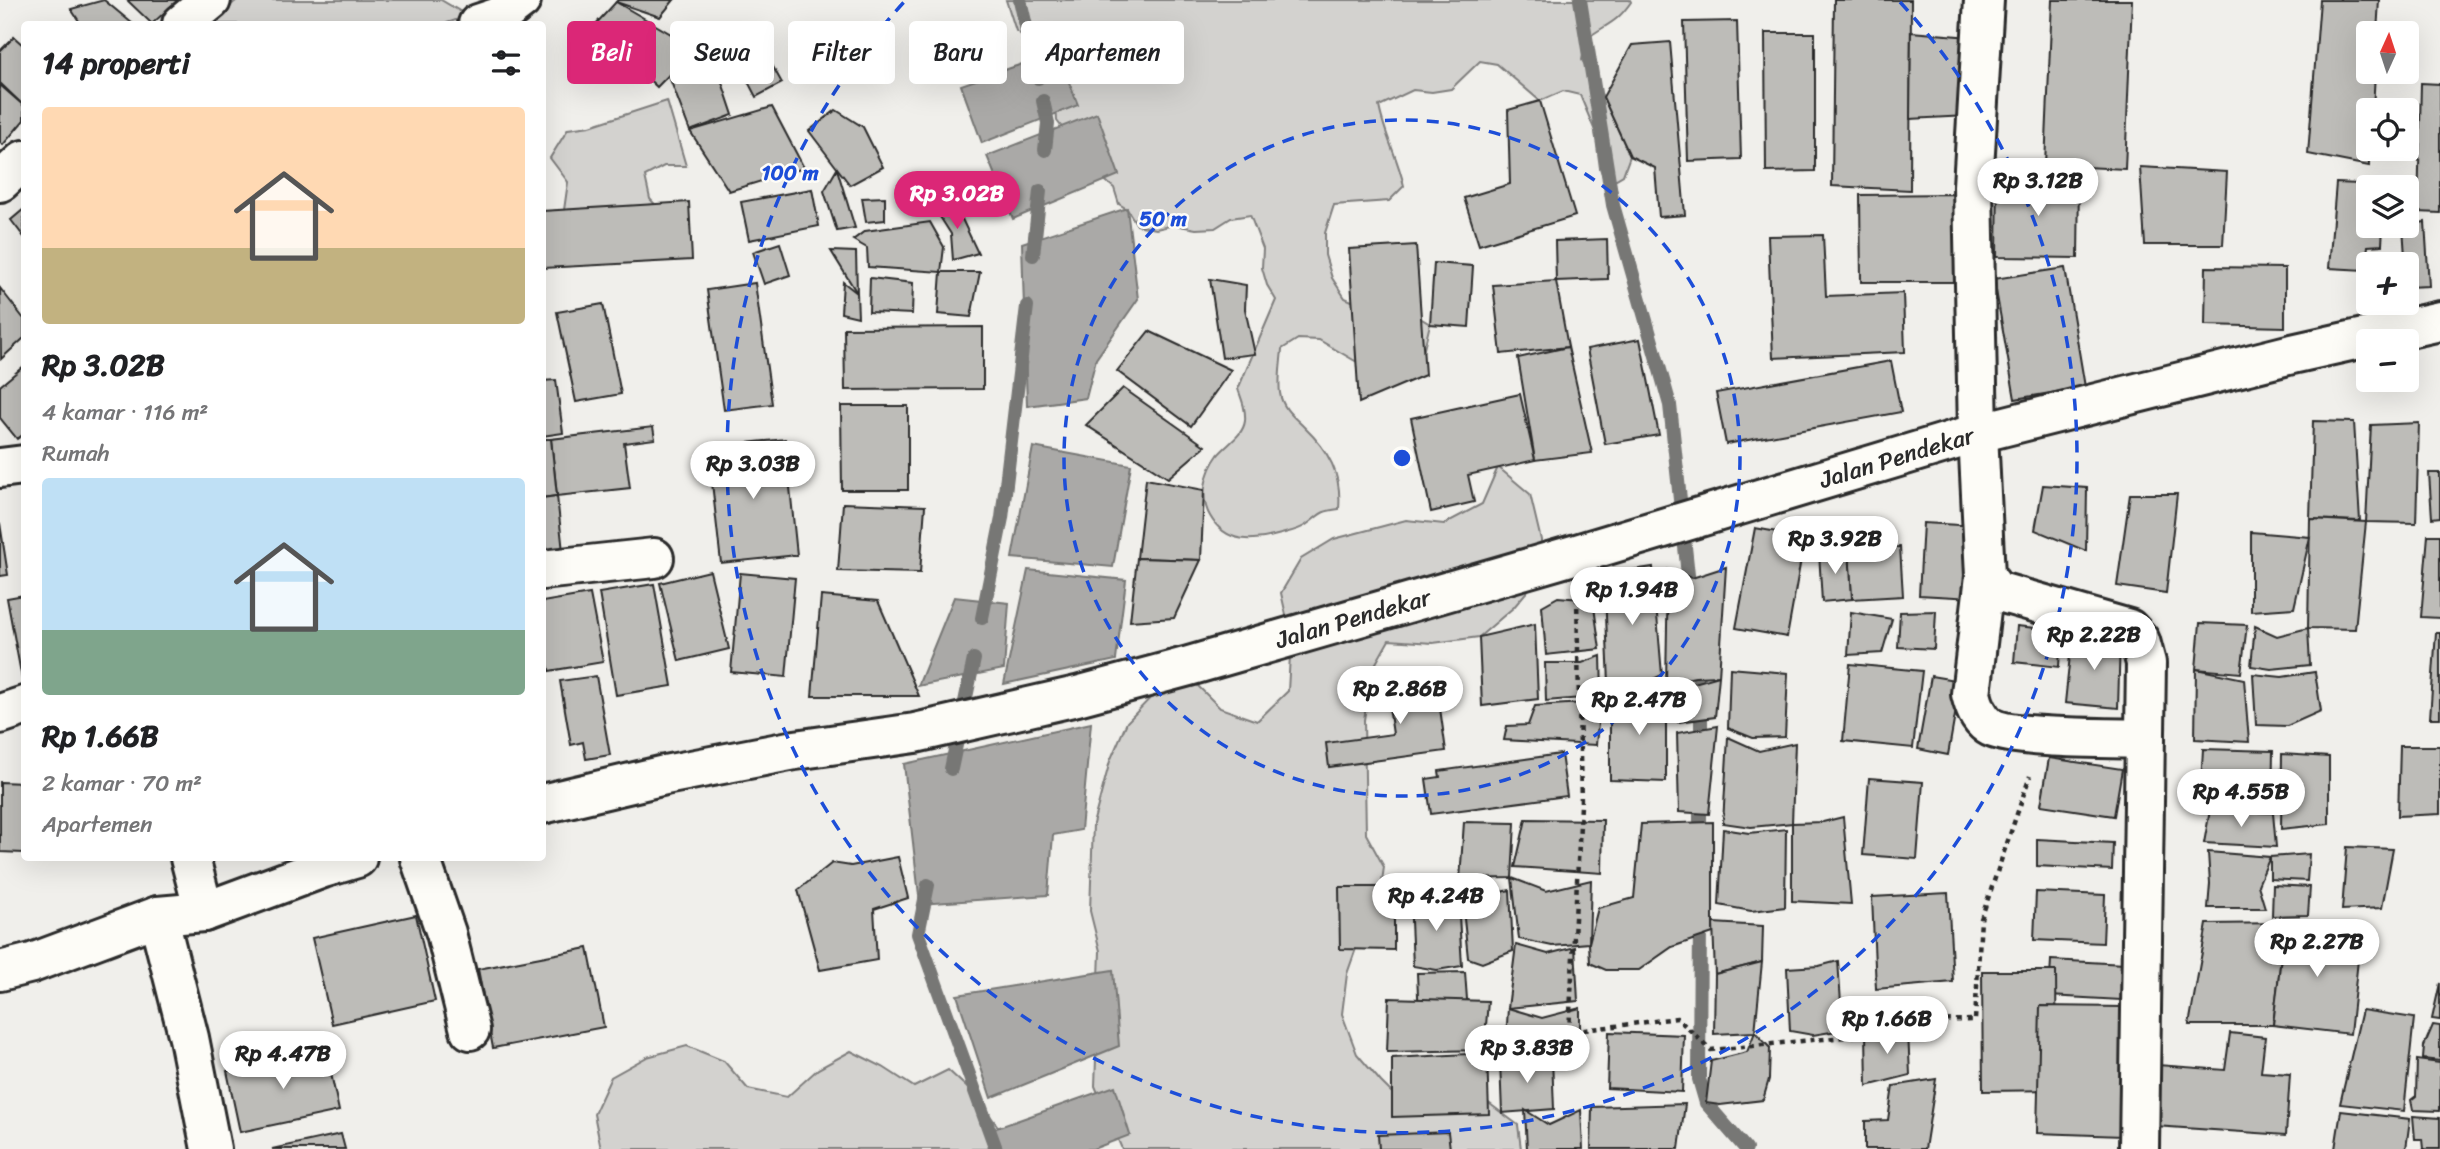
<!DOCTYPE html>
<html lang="id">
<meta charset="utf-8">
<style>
body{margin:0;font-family:Sriracha,sans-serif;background:#f2f2f2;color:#202124;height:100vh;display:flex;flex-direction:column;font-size:26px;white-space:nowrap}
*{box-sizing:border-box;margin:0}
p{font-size:23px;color:#757577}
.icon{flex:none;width:38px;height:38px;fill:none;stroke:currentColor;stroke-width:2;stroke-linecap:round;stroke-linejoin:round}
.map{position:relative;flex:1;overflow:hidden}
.drawer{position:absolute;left:21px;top:21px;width:525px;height:840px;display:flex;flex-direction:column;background:#fff;border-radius:7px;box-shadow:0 7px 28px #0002}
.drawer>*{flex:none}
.hud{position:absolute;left:567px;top:21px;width:665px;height:63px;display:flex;gap:14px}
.needle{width:46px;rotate:3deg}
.tools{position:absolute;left:2356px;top:21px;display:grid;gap:14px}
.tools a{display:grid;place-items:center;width:63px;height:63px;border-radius:7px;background:#fff;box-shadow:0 7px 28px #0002;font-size:35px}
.price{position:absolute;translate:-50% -60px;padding:0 16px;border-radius:24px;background:#fff;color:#222;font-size:23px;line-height:46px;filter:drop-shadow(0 2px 4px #0008)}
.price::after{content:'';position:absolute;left:50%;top:42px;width:21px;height:16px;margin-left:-10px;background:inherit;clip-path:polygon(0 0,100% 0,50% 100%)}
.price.on{background:#db2777;color:#fff}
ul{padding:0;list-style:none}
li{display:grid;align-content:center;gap:14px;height:371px;padding:0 21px}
li span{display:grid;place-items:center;height:217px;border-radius:7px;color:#555}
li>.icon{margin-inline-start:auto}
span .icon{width:126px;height:126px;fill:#fffc;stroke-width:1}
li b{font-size:30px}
h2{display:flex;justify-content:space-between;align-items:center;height:84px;padding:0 21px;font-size:30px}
.tag{padding:0 24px;border-radius:7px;background:#fff;box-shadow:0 7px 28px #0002;font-size:24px;line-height:63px}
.tag.on{background:#db2777;color:#fff}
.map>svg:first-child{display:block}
</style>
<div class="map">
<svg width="2440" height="1149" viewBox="0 0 2440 1149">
<rect width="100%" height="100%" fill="#f0efeb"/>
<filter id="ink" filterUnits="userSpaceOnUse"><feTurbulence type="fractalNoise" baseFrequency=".0143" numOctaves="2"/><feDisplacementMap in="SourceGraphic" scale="14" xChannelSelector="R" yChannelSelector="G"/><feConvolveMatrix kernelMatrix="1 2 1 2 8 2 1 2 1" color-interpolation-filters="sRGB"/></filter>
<g filter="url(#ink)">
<g fill="#d3d2cf" stroke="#7f7e7d" stroke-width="2">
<polygon points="237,0 441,0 468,16 444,24 209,24"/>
<path d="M 1006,0 L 1630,0 L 1631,2 C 1616,24 1606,24 1586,39 L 1582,60 L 1603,97 L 1630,156 L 1623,175 L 1606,185 L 1600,168 L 1595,131 L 1580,95 L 1563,91 L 1540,101 L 1497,64 L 1480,61 L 1451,89 L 1432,92 L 1413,90 L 1379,106 C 1384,134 1398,158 1404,186 L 1389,201 L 1334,205 L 1325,233 L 1325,255 L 1332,278 L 1345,298 L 1367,308 L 1410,312 L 1430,324 L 1423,353 L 1369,369 L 1319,340 L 1298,339 L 1282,349 C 1281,363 1278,379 1280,393 C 1282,408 1294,417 1304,427 C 1329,451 1342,474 1339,509 C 1317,512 1322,514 1306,525 C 1299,530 1289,532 1281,534 C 1253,542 1226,544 1210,516 C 1199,497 1206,471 1218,455 C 1227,444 1243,436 1245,421 C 1246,410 1242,400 1238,389 L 1276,300 L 1267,285 L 1262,268 L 1263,249 L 1250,215 L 1231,218 L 1215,228 L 1196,229 L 1174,225 L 1156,229 L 1137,225 L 1127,209 L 1119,204 L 1114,188 L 1100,176 L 1057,121 L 1056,103 L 1040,57 L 1031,42 L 1016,31 Z"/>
<polygon points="667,101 686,166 664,166 645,176 650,199 668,218 560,238 568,182 550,158 568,129 590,126"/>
<polygon points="1498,467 1530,494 1541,540 1539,577 1514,607 1479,637 1433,643 1389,640 1371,672 1364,720 1366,834 1384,867 1379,904 1359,940 1347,974 1342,1014 1357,1054 1381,1082 1406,1107 1486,1101 1518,1125 1521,1149 1122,1149 1095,1086 1100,951 1090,911 1093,824 1110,761 1127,722 1156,692 1190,678 1220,708 1257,721 1288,691 1291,637 1281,593 1301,559 1334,539 1406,520 1444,524 1482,504"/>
<polygon points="687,1046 724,1061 748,1089 787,1097 818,1069 851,1051 883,1067 914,1087 948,1070 976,1096 1014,1149 601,1149 594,1114 611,1077 647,1057"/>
</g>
<g fill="#aaa9a7" stroke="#777775" stroke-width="2">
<polygon points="1057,52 1078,105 982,143 961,85"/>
<polygon points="1097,113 1119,175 1013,219 987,156"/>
<polygon points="1127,208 1138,299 1096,359 1086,398 1027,406 1022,243"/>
<polygon points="1033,447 1131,465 1113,567 1012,558"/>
<polygon points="1028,570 1126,580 1116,660 1004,684"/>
<polygon points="954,597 1009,603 1004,669 918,686"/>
<polygon points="1091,723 1081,830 1053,835 1048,895 920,904 904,764"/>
<polygon points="1113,970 1119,1046 991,1098 957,995"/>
<polygon points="1115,1086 1130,1135 1093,1149 997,1149 988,1131"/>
</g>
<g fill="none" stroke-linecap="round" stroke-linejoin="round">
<g stroke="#777775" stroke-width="14">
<polyline points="1020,0 1038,78"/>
<polyline points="1580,0 1613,205 1670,405 1690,594"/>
<polyline points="1043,101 1048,123 1045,150"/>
<polyline points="1033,255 1040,191"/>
<polyline points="982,618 1002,518 1027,306"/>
<polyline points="1697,659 1701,703 1701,747"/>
<polyline points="951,769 974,659"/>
<polyline points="1700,842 1700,796"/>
<polyline points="928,885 918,934 996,1149"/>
<polyline points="1700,918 1699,1079 1706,1103 1746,1149"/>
</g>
</g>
<g fill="#bdbcb8" stroke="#2b2b2b" stroke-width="2">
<polygon points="104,0 133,24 81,24 71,9"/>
<polygon points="127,0 178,0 152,24"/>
<polygon points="618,0 674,0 660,17 616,2"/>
<polygon points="1834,0 1911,0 1910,190 1832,186"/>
<polygon points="2052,0 2132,0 2125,169 2045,165"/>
<polygon points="2320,0 2379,0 2377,33 2368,33 2368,72 2375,72 2373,110 2368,110 2369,166 2308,154"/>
<polygon points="616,2 695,48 657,87 593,27"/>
<polygon points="1737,21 1741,159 1688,161 1684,22"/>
<polygon points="751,27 782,83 756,97 726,40"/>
<polygon points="1911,32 1970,37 1967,116 1910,119"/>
<polygon points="1765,33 1815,33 1815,171 1766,172"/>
<polygon points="14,37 24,46 24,106 0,83 0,51"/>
<polygon points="1670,42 1685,215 1659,217 1655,168 1630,156 1603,97 1632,45"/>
<polygon points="716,64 733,115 690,131 670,79"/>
<polygon points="2421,83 2440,84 2440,213 2418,212"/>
<polygon points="0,85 24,106 24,120 3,145 0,143"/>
<polygon points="1540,101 1575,216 1479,245 1464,198 1510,184 1508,110"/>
<polygon points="772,107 804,168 729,191 690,131"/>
<polygon points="836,110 863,127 883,167 850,185 809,131"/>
<polygon points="2140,167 2227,172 2223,245 2145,245"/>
<polygon points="837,169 855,228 837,231 824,191"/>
<polygon points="1998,177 2079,179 2078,258 1997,257"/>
<polygon points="2336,183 2385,185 2385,187 2368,187 2368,226 2383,226 2382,245 2368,246 2365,270 2329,268"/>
<polygon points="812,189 819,226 749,240 741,202"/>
<polygon points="1954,194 1954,282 1861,282 1860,195"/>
<polygon points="885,197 885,220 866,222 862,198"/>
<polygon points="953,200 978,253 953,260 951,234 935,209"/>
<polygon points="689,202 692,260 543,268 542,211"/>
<polygon points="24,209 24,237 11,220"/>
<polygon points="930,222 944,247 941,272 868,267 867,248 853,240 865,231"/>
<polygon points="2425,222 2429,286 2407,287 2403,226"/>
<polygon points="1823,235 1826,296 1903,293 1905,352 1773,358 1768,236"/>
<polygon points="1607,239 1608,279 1556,281 1555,241"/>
<polygon points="780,243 790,275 764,284 753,252"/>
<polygon points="1416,245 1425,375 1359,403 1349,249"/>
<polygon points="831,251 856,252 857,293"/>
<polygon points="1434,263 1473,266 1469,327 1430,324"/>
<polygon points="2206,267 2285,268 2285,327 2205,325"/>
<polygon points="2065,268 2085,387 2015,399 1994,279"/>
<polygon points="941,272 980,272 971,317 938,314"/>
<polygon points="870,278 913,283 912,314 869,312"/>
<polygon points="1210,279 1246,285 1245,309 1255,354 1222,358"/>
<polygon points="1556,281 1568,347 1501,354 1493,285"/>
<polygon points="843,282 857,293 858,317 841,313"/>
<polygon points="755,283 772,404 724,410 707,290"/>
<polygon points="0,288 24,319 24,338 1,359"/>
<polygon points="603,304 621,394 576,402 557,312"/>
<polygon points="983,327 983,389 845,390 844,328"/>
<polygon points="1149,331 1231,370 1191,426 1117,371"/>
<polygon points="1640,339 1659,435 1605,444 1587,349"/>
<polygon points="1568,347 1592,453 1535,460 1518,358"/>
<polygon points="1891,361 1901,412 1726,444 1716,393"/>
<polygon points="24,366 24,434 17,439 0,418 0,386"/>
<polygon points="556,380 563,433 542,436 542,381"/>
<polygon points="1123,388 1205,446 1168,478 1086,425"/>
<polygon points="1520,394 1535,460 1468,475 1474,502 1431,512 1411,418"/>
<polygon points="841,406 908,406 908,490 842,490"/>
<polygon points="2313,421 2354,422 2360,521 2310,519"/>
<polygon points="2419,423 2416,523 2366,522 2371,425"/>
<polygon points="653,427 655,439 624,443 630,488 557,496 551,439"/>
<polygon points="542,439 551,439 557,496 542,498"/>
<polygon points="785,439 797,555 721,563 708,447"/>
<polygon points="2429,473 2440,473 2440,517 2432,518"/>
<polygon points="1146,479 1204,490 1201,560 1137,558"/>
<polygon points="2043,485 2087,488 2086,551 2035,530"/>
<polygon points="2130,494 2177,494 2166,593 2117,586"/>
<polygon points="557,496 564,561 542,564 542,498"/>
<polygon points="843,503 925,506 920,573 838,571"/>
<polygon points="2310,519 2366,522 2355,629 2308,628"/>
<polygon points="0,523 8,575 0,576"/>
<polygon points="1923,523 1977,526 1973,598 1919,595"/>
<polygon points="1755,528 1805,537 1787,637 1736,628"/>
<polygon points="2251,532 2310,537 2294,608 2251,611"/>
<polygon points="2428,535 2440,535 2440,618 2421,617"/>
<polygon points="1900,547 1903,596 1852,599 1849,550"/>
<polygon points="1849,550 1852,599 1822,602 1819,552"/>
<polygon points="1137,558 1201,560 1174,618 1130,621"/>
<polygon points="1653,567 1662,675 1638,686 1609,683 1604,571 1626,571"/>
<polygon points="1726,567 1719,676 1695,677 1666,683 1668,570 1692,578"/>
<polygon points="710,571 729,649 679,661 660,583"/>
<polygon points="740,573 795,578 786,677 731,672"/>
<polygon points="654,584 672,686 616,695 599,593"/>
<polygon points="590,594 603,662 549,671 542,632 542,602"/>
<polygon points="24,595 24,679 22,679 7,598"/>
<polygon points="821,596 878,601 919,696 812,696"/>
<polygon points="1558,597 1593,600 1600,649 1546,655 1542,606"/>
<polygon points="1936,611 1934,649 1898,647 1900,612"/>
<polygon points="1851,612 1892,619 1882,653 1848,655"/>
<polygon points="2200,623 2247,625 2241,673 2196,669"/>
<polygon points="1535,624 1538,699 1482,706 1479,637"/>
<polygon points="2017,626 2061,631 2059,667 2014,662"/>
<polygon points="2255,626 2277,636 2308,628 2310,665 2271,669 2251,666"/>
<polygon points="542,632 549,671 542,672"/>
<polygon points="2436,632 2440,632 2440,718 2430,718"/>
<polygon points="2072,636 2120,638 2118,708 2065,703"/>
<polygon points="1601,656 1602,694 1582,698 1546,701 1545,663 1582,663"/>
<polygon points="1850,664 1922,671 1913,748 1843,741"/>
<polygon points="1730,668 1788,673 1785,737 1753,738 1728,728"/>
<polygon points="2196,669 2244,679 2249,742 2195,739"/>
<polygon points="2315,672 2321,711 2287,726 2256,725 2253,674 2282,677"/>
<polygon points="1435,673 1446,751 1329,767 1326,743 1393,734 1385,680"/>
<polygon points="596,676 610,755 586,759 583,742 571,745 560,681"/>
<polygon points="1719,676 1715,717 1678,722 1676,688"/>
<polygon points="1931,676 1961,681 1948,755 1918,749"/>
<polygon points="1666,683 1666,782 1610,780 1610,694 1647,696"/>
<polygon points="1600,702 1596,745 1504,740 1507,726 1528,725 1535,706"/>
<polygon points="1718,726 1709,814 1679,812 1677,733"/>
<polygon points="1728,737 1759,751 1795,743 1792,823 1751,827 1723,823"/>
<polygon points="2400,746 2440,746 2440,814 2398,816"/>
<polygon points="2203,749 2273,751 2272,804 2200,803"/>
<polygon points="1561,754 1567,796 1431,814 1426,779 1440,777 1439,771"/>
<polygon points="2282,754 2329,757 2329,824 2281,829"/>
<polygon points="2049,758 2122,769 2114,816 2041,805"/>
<polygon points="1869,778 1923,782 1917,859 1863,855"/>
<polygon points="0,782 24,783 24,853 0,852"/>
<polygon points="2210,810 2273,813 2276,847 2204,843"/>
<polygon points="1843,817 1851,904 1792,901 1792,823 1823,822"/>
<polygon points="1526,819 1603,820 1602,873 1515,867"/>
<polygon points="1464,822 1515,823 1512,878 1460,879"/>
<polygon points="1713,822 1713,933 1672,947 1639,970 1606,970 1590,963 1589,943 1598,908 1634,898 1641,824"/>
<polygon points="1723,829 1749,833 1786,829 1785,907 1751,911 1719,905"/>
<polygon points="2037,839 2113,843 2112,870 2037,866"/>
<polygon points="2347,847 2393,849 2382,908 2342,910"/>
<polygon points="2208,852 2270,857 2258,885 2265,908 2208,908 2210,884"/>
<polygon points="2309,854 2307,881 2270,879 2270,857"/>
<polygon points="898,857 908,898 874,909 877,960 820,970 798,890 832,863 851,866"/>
<polygon points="1512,878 1546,891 1591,880 1589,943 1552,946 1519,939"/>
<polygon points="2273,885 2310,887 2308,915 2272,916"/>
<polygon points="1339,887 1394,887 1394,950 1340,949"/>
<polygon points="1461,889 1479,897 1510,890 1513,951 1482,963 1468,958"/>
<polygon points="2036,892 2105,895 2103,943 2034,940"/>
<polygon points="1948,893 1953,982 1876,989 1872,897"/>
<polygon points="1410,898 1458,899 1462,966 1437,970 1413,966"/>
<polygon points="416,915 435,1001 332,1024 312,938"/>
<polygon points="1713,923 1763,926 1762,962 1715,974"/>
<polygon points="2285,923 2273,1025 2189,1025 2207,924"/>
<polygon points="2285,923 2361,932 2350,1034 2273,1025"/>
<polygon points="1516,945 1548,954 1575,947 1578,1001 1508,1008"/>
<polygon points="588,948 604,1027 493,1048 478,969"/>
<polygon points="2051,960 2124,964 2121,1000 2049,996"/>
<polygon points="1838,961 1843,1030 1813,1035 1790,1031 1787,968 1819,966"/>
<polygon points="1762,962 1755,1032 1714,1034 1715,974"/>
<polygon points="1982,971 2056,971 2057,1090 1983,1091"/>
<polygon points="1465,972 1468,1013 1419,1018 1417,973"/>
<polygon points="2440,983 2440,1020 2432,1019"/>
<polygon points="1389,998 1488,1001 1484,1050 1387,1052"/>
<polygon points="2040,1006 2125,1007 2123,1136 2037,1133"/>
<polygon points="1508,1008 1542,1018 1580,1008 1580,1064 1539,1065 1505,1057"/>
<polygon points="2362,1010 2414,1018 2404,1111 2340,1104"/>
<polygon points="2433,1025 2440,1026 2440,1061 2423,1059 2424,1046"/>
<polygon points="1908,1031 1910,1075 1867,1086 1866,1032"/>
<polygon points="1609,1032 1684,1035 1682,1092 1607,1088"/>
<polygon points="1755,1032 1770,1048 1769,1079 1763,1100 1720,1105 1706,1103 1711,1061 1747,1052"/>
<polygon points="2230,1033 2265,1037 2261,1072 2290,1074 2286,1135 2155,1126 2158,1065 2225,1070"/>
<polygon points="326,1050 339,1111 240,1132 227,1071"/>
<polygon points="1487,1053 1489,1114 1392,1117 1392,1058"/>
<polygon points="1552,1058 1554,1109 1502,1113 1500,1061"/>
<polygon points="2417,1060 2440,1063 2440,1111 2413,1110 2411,1100 2416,1096"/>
<polygon points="1936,1079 1925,1149 1865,1149 1865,1121 1888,1120 1893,1086"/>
<polygon points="1685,1104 1679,1149 1591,1149 1592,1107"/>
<polygon points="1525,1110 1549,1125 1581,1110 1583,1149 1527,1149"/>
<polygon points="2341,1111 2410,1119 2406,1149 2335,1149"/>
<polygon points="2413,1116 2440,1118 2440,1149 2423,1149 2422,1139 2415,1139"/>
<polygon points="1448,1132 1450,1149 1379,1149 1378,1135"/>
<polygon points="341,1134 345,1149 272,1149"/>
</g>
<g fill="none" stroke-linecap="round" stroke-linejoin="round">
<g stroke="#2b2b2b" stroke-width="44">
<g id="minor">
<polyline points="1984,0 1973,186 1978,433 1985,576 1996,591 2129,629 2140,641 2146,663 2139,1149"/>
<polyline points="182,24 211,0"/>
<polyline points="478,24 499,17 521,0"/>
<polyline points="0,182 24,160"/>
<polyline points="0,468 24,465"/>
<polyline points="542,570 654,558"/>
<path d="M 1985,576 L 1971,694 C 1974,706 1978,718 1989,726 C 2007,739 2117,738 2145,739"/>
<polyline points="0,714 24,706"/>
<path id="s1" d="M 542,804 L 665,775 L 795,750 L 915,733 L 1077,696 L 1189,666 L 1577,554 L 1978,433 L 2292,354 L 2440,321"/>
<polyline points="190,858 204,912"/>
<polyline points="420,858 446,933 470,1030"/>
<polyline points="158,916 189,1038 211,1149"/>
<polyline points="0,971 32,963 158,916 204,912 323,868 357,858"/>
</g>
</g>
<polyline stroke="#2b2b2b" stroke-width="4.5" stroke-dasharray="5 5" stroke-linecap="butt" points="1577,597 1581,805 1569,1032 1677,1018 1711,1050 1854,1036 1853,1014 1904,1021 1975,1020 1981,919 2030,776"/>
<use href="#minor" stroke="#fdfcf7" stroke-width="38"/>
</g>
</g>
<g fill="none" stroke="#1d4ed8" stroke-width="3.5" stroke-dasharray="12 9">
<circle cx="1402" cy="458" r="338"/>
<path d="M1900 2A675 675 0 1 1 904 2"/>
</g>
<g text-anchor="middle" stroke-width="5" stroke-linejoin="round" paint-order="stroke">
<g font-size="24" fill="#2b2b2b" stroke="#fdfcf7">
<text dy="8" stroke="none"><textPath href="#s1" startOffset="1400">Jalan Pendekar</textPath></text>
<text dy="8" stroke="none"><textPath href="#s1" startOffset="833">Jalan Pendekar</textPath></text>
</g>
</g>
<circle cx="1402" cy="458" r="10" fill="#1d4ed8" stroke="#fdfcf7" stroke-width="3.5"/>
<g font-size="21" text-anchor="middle" font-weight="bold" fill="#1d4ed8" stroke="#fdfcf7" stroke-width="5" stroke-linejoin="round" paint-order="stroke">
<text x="790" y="180">100 m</text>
<text x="1163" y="226">50 m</text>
</g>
</svg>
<div class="tools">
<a><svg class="needle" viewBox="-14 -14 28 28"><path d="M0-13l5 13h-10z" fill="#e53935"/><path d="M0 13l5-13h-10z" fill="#757577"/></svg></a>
<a><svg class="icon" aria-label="locate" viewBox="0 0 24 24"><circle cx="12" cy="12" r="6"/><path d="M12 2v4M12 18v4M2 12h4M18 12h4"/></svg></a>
<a><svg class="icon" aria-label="layers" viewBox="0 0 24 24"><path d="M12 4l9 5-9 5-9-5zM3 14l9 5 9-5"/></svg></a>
<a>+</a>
<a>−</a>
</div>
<b class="price" style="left:2038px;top:218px">Rp 3.12B</b>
<b class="price on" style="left:957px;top:231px">Rp 3.02B</b>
<b class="price" style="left:753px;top:501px">Rp 3.03B</b>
<b class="price" style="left:1835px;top:576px">Rp 3.92B</b>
<b class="price" style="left:1632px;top:627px">Rp 1.94B</b>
<b class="price" style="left:2094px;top:672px">Rp 2.22B</b>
<b class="price" style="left:1400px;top:726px">Rp 2.86B</b>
<b class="price" style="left:1639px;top:737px">Rp 2.47B</b>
<b class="price" style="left:2241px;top:829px">Rp 4.55B</b>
<b class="price" style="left:1436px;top:933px">Rp 4.24B</b>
<b class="price" style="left:2317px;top:979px">Rp 2.27B</b>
<b class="price" style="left:1887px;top:1056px">Rp 1.66B</b>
<b class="price" style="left:1527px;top:1085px">Rp 3.83B</b>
<b class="price" style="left:283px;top:1091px">Rp 4.47B</b>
<div class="hud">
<a class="tag on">Beli</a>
<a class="tag">Sewa</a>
<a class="tag">Filter</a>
<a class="tag">Baru</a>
<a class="tag">Apartemen</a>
</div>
<section class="drawer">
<h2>14 properti<svg class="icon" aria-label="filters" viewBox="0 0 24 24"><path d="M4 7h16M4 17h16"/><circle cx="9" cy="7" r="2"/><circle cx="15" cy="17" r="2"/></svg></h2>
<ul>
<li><span style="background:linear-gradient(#ffd9b3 65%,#c2b280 0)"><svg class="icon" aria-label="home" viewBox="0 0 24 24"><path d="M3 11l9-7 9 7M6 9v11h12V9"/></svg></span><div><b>Rp 3.02B</b><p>4 kamar · 116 m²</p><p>Rumah</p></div></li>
<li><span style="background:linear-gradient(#bfe0f5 70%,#7fa58c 0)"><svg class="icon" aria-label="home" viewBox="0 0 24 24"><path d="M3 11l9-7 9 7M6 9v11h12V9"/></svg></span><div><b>Rp 1.66B</b><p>2 kamar · 70 m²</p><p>Apartemen</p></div></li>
</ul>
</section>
</div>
